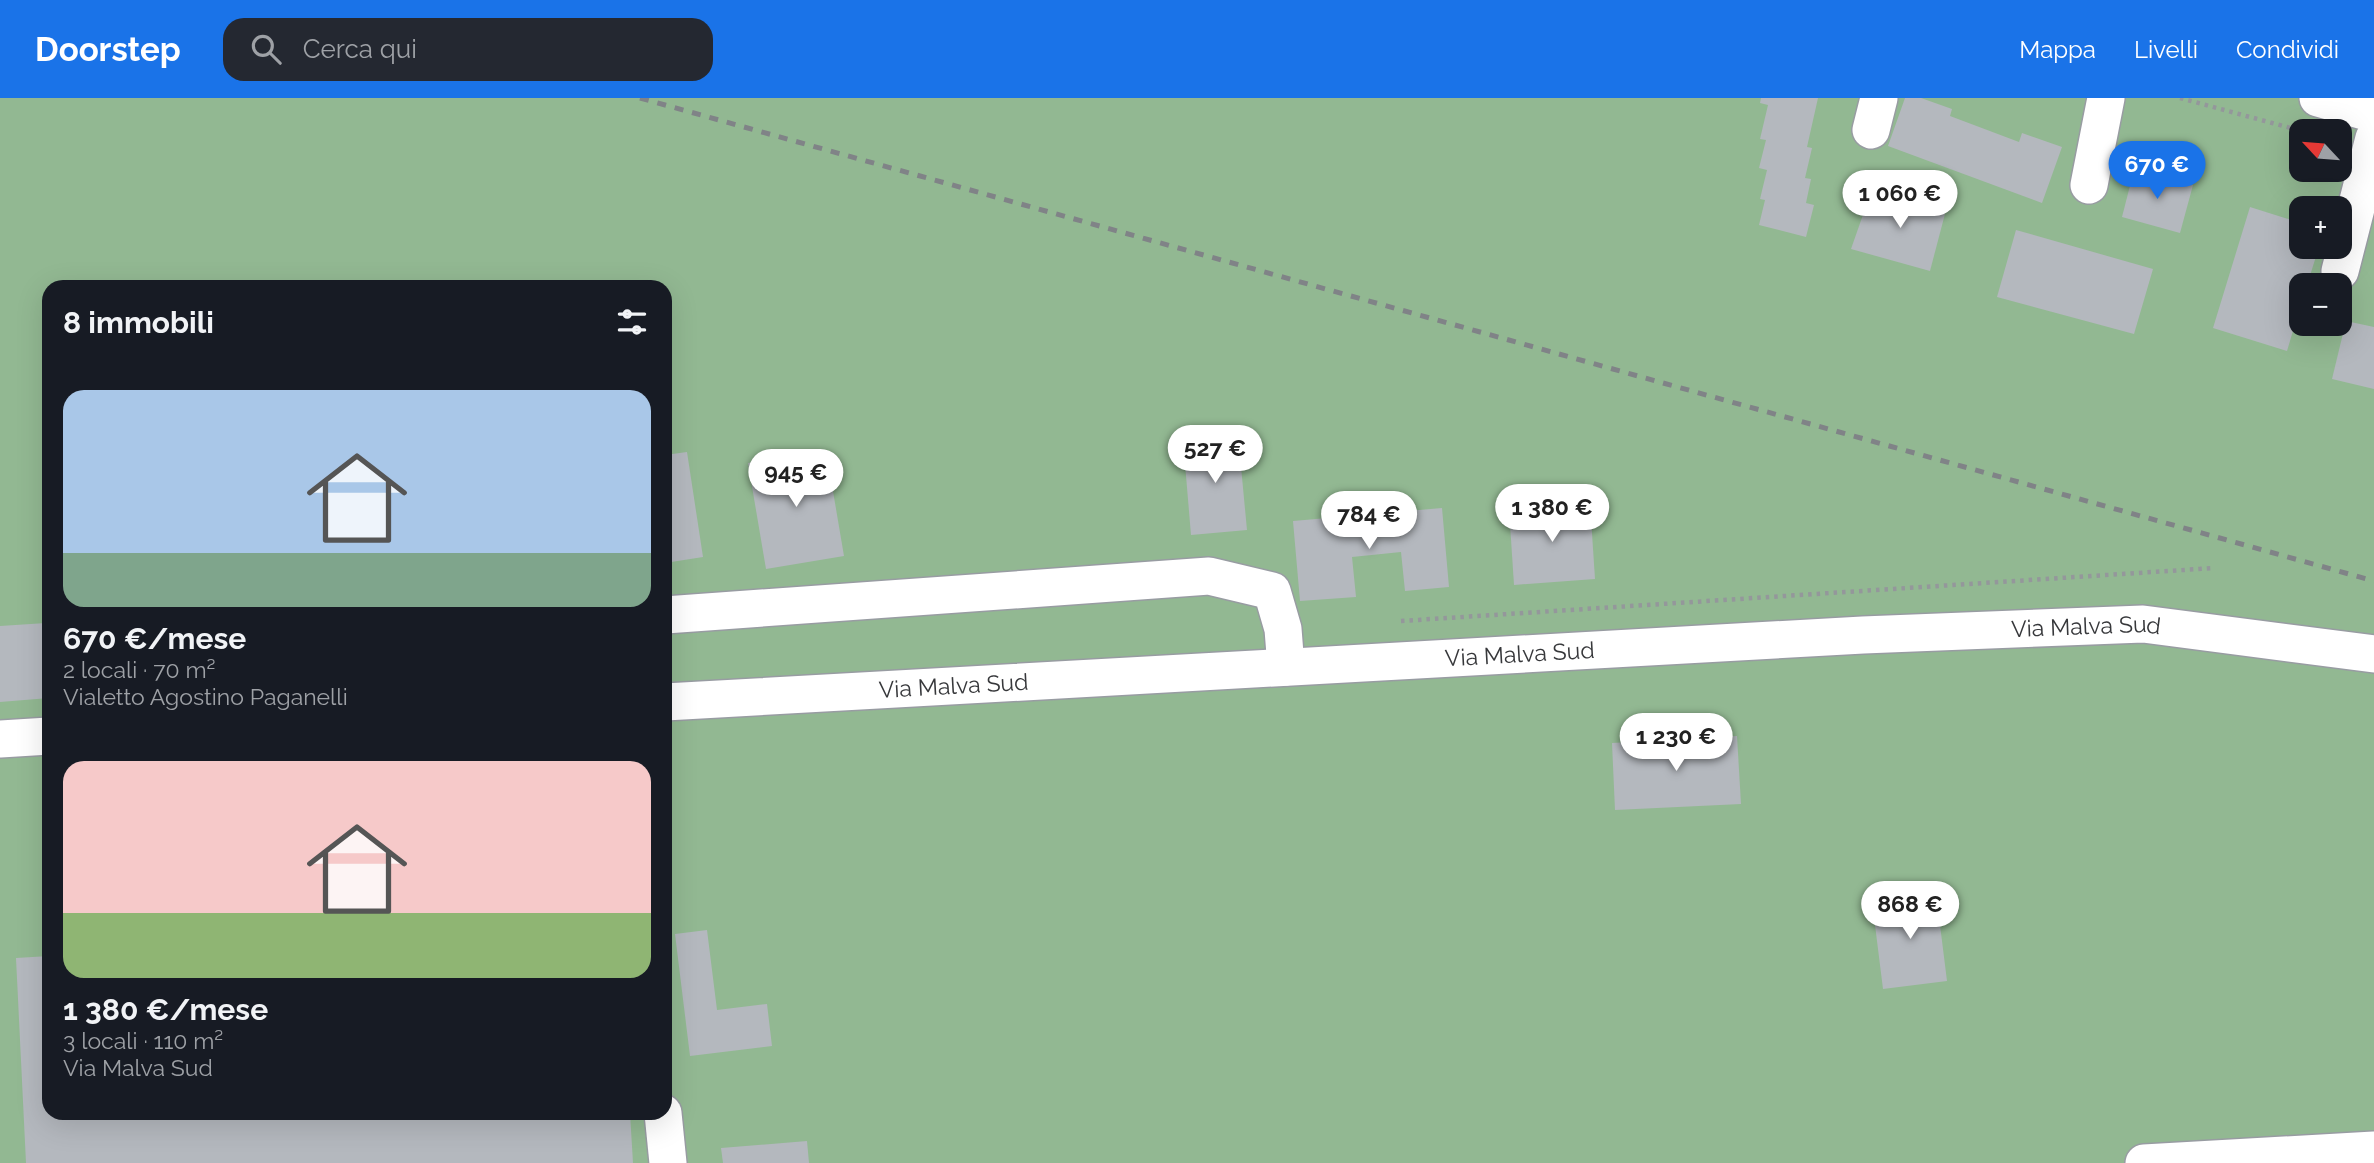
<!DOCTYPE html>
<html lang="it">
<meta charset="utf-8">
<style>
body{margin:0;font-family:Raleway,sans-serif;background:#242831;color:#f1f3f6;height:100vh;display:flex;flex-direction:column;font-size:26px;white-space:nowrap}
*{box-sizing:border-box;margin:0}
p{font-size:23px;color:#9ea1a6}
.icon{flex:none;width:38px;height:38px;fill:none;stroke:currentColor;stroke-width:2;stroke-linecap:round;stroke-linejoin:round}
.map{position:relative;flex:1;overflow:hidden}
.sheet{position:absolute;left:42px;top:182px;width:630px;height:840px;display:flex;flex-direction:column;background:#171b24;border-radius:21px;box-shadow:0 7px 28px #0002}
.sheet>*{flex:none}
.needle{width:46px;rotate:296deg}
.fabs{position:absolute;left:2289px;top:21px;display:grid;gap:14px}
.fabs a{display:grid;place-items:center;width:63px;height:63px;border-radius:14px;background:#171b24;box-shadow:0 7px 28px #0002;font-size:35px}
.price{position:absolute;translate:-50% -60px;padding:0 16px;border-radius:24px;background:#fff;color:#222;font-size:23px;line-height:46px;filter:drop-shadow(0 2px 4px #0008)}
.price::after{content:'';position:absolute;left:50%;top:42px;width:21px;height:16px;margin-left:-10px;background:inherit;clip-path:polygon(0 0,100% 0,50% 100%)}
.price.on{background:#1a73e8;color:#fff}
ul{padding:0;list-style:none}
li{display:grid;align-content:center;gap:14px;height:371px;padding:0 21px}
li span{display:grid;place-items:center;height:217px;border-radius:21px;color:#555}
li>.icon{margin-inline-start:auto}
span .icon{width:126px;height:126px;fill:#fffc;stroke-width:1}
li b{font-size:30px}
h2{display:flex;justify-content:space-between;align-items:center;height:84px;padding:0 21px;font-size:30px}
header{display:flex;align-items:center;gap:42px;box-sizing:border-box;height:98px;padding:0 35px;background:#1a73e8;color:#fff}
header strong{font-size:33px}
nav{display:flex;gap:38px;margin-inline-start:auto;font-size:24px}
.search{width:490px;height:63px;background:#242831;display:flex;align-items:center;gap:18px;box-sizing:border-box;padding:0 24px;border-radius:21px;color:#9ea1a6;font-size:26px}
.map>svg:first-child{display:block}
</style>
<header>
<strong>Doorstep</strong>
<div class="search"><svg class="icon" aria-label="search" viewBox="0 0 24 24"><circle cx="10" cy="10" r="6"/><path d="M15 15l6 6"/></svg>Cerca qui</div>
<nav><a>Mappa</a><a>Livelli</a><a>Condividi</a></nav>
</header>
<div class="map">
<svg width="2374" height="1065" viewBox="0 0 2374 1065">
<rect width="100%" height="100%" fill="#e6eaf0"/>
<path fill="#92b892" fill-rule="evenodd" d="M 0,0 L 2374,0 L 2374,1065 L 0,1065 ZM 2301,33 L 2340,33 L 2340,72 L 2301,72 ZM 2301,110 L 2340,110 L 2340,149 L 2301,149 ZM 2301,187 L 2340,187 L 2340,226 L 2301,226 ZM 49,189 L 665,189 L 665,1015 L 49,1015 Z"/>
<g fill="#b4b8be">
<polygon points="1761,0 1818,0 1807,49 1812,50 1805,80 1811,81 1806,105 1814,107 1806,139 1759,127 1765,102 1760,101 1767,72 1759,70 1766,42 1760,41 1768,7 1760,5"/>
<polygon points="1905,0 1921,0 1952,11 1950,18 2019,44 2022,35 2062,49 2042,105 1888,48"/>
<polygon points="2134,72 2193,87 2180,135 2122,119"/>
<polygon points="1872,91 1946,112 1930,173 1851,151"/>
<polygon points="2250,109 2301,125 2301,149 2319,149 2307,187 2301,187 2301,206 2287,253 2213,230"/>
<polygon points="2016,132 2153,171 2134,236 1997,199"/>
<polygon points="2346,223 2374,229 2374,291 2332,281"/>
<polygon points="1238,337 1247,432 1191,437 1183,342"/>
<polygon points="826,352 844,458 766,471 748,365"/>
<polygon points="687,354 703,459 665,465 665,357"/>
<polygon points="1590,405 1595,481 1514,487 1509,411"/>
<polygon points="1442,410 1449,489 1405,493 1401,454 1352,459 1356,499 1300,503 1293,423"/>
<polygon points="46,525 49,600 0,604 0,528"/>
<polygon points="1737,638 1741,706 1615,712 1612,645"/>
<polygon points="1936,795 1947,883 1883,891 1872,803"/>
<polygon points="707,832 717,912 767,906 772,948 690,958 675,836"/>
<polygon points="49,858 49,1015 630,1015 633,1065 26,1065 16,860"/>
<polygon points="807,1043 809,1065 723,1065 721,1050"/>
</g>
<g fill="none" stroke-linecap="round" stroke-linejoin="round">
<g stroke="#989ca2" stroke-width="40">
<g id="minor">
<polyline points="2318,0 2374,16"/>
<polyline points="1871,32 1879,0"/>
<polyline points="2089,87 2106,0"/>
<polyline points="2340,173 2374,40"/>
<polyline points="665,517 1209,478 1272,493 1283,531 1286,569"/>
<path id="s1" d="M 665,604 L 1863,537 L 2143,526 L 2374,556"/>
<polyline points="0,641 49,638"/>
<polyline points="663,1015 668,1065"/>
<polyline points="2144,1065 2374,1052"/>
</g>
</g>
<g stroke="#94979b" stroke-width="4.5" stroke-dasharray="3.5 5" stroke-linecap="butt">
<polyline points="2180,0 2298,32"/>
<polyline points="1401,523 2214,470"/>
</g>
<use href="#minor" stroke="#fff" stroke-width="37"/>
<polyline stroke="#808387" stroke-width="5" stroke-dasharray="9 9" stroke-linecap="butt" points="640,0 2374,483"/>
</g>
<g text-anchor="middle" stroke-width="5" stroke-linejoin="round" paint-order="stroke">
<g font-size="23" fill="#37383b" stroke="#f3f7fd">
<text dy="8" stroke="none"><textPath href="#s1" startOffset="1423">Via Malva Sud</textPath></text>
<text dy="8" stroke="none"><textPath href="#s1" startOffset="856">Via Malva Sud</textPath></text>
<text dy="8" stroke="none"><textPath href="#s1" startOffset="289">Via Malva Sud</textPath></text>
</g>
</g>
</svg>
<div class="fabs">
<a><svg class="needle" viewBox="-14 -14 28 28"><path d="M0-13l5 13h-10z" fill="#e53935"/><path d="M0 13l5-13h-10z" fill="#9ea1a6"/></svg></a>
<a>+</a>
<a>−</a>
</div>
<b class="price on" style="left:2157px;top:103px">670 €</b>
<b class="price" style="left:1900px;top:132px">1 060 €</b>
<b class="price" style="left:1215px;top:387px">527 €</b>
<b class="price" style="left:796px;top:411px">945 €</b>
<b class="price" style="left:1552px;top:446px">1 380 €</b>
<b class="price" style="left:1369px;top:453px">784 €</b>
<b class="price" style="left:1676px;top:675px">1 230 €</b>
<b class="price" style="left:1910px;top:843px">868 €</b>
<section class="sheet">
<h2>8 immobili<svg class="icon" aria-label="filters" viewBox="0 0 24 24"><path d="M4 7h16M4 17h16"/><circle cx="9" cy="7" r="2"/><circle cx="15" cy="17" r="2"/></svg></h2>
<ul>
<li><span style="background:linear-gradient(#a9c7e8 75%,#7fa58c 0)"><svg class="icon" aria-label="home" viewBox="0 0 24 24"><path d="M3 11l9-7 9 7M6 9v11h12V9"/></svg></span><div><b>670 €/mese</b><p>2 locali · 70 m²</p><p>Vialetto Agostino Paganelli</p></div></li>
<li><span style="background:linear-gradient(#f6c9c9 70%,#8fb573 0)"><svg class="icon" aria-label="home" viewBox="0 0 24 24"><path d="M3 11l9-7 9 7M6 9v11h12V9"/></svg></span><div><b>1 380 €/mese</b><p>3 locali · 110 m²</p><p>Via Malva Sud</p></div></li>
</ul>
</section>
</div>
